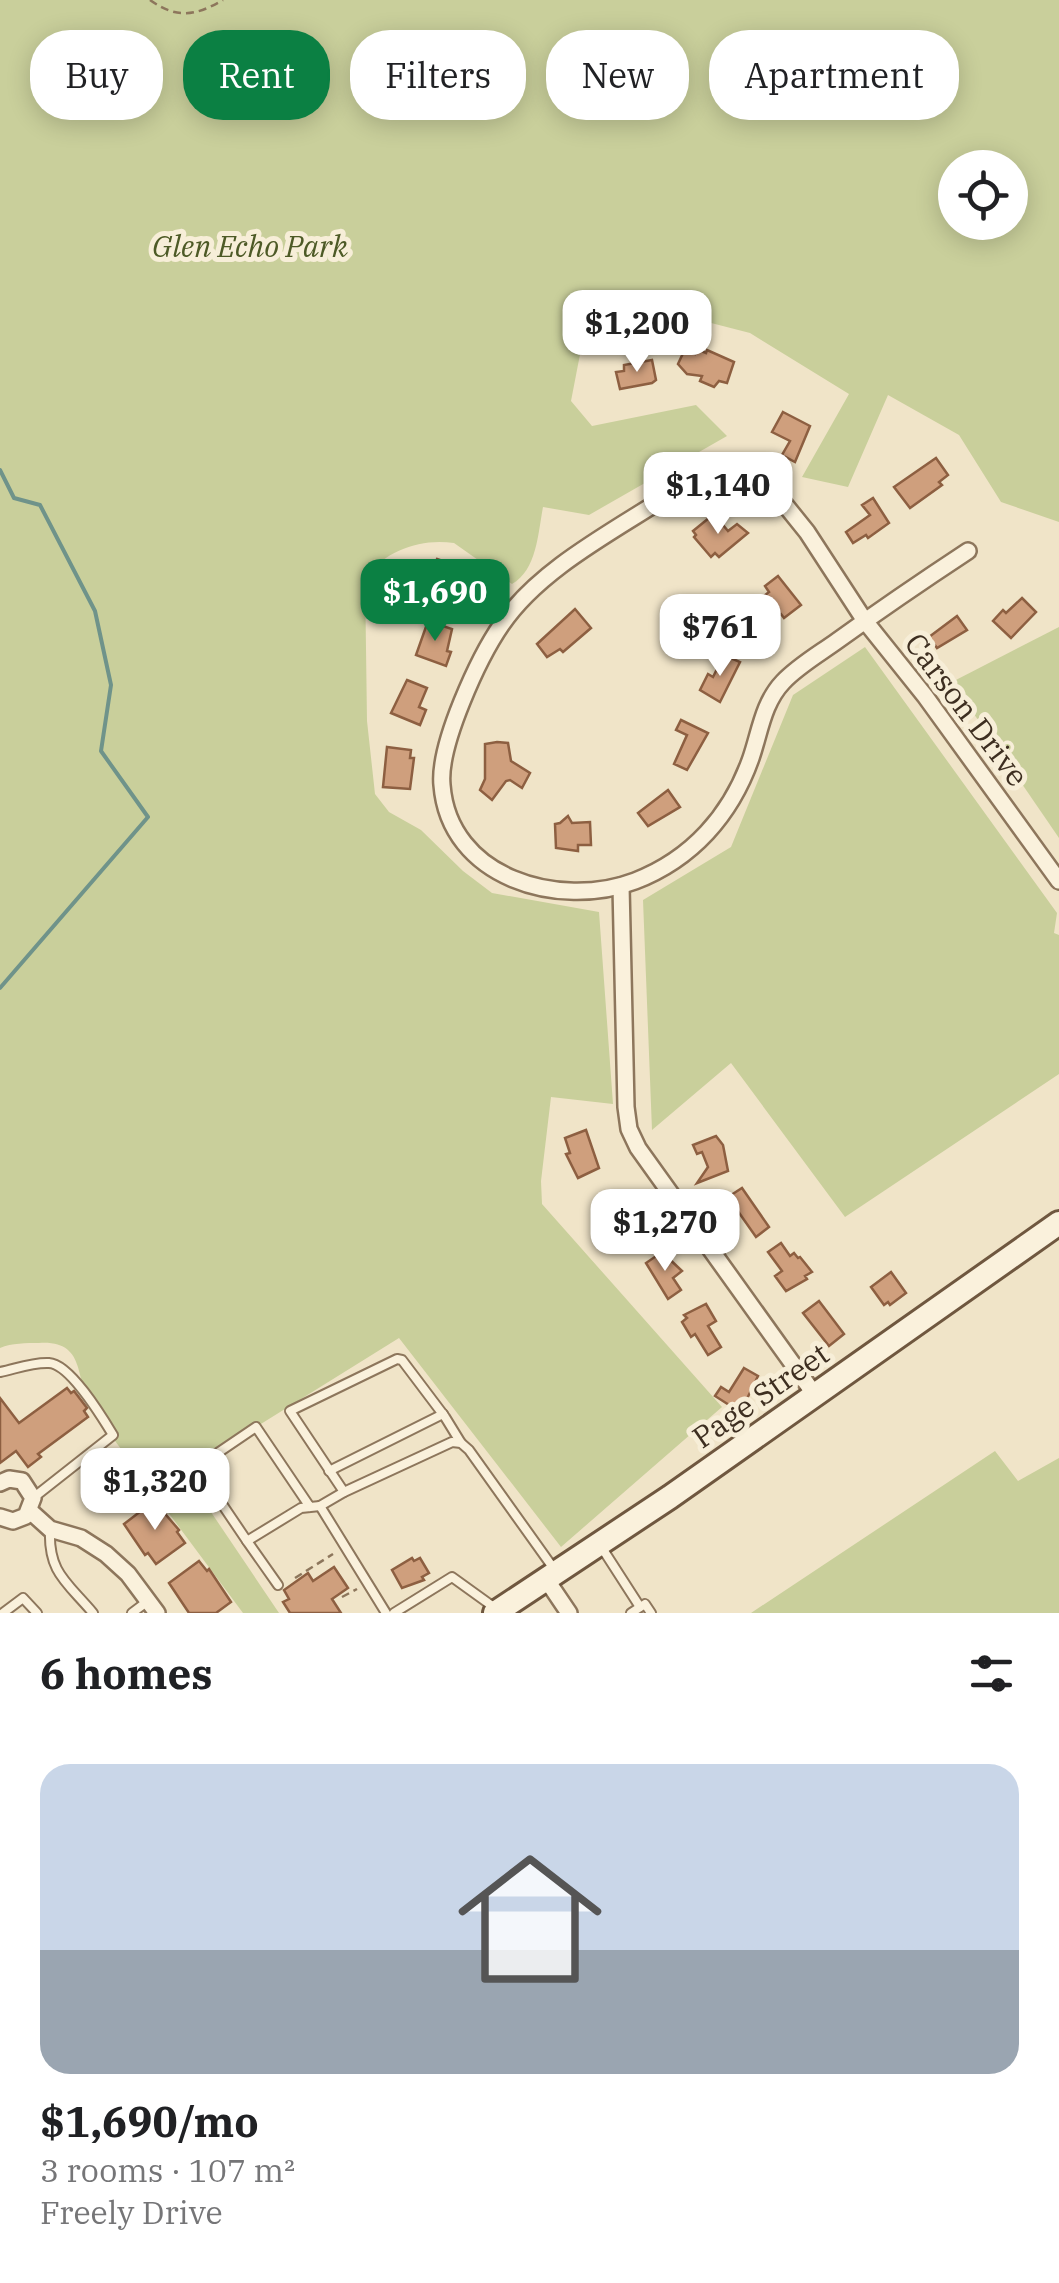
<!DOCTYPE html>
<meta charset="utf-8">
<style>
body{margin:0;font-family:"IBM Plex Serif",serif;background:#f6f6f6;color:#202124;height:100vh;display:flex;flex-direction:column;font-size:38px;white-space:nowrap}
*{box-sizing:border-box;margin:0}
p{font-size:32px;color:#757577}
.icon{flex:none;width:55px;height:55px;fill:none;stroke:currentColor;stroke-width:2;stroke-linecap:round;stroke-linejoin:round}
.map{position:relative;height:1613px;overflow:hidden}
.panel{display:flex;flex-direction:column;background:#fff;flex:1}
.panel>*{flex:none}
.hud{position:absolute;left:30px;top:30px;width:1000px;height:90px;display:flex;gap:20px}
.controls{position:absolute;left:938px;top:150px;display:grid;gap:20px}
.controls a{display:grid;place-items:center;width:90px;height:90px;border-radius:50%;background:#fff;box-shadow:0 5px 25px #0003;font-size:50px}
.price{position:absolute;translate:-50% -85px;padding:0 22px;border-radius:20px;background:#fff;color:#222;font-size:32px;line-height:65px;filter:drop-shadow(0 2px 5px #0008)}
.price::after{content:'';position:absolute;left:50%;top:60px;width:30px;height:22px;margin-left:-15px;background:inherit;clip-path:polygon(0 0,100% 0,50% 100%)}
.price.active{background:#0b8043;color:#fff}
ul{padding:0;list-style:none}
li{display:grid;align-content:center;gap:20px;height:530px;padding:0 40px}
li span{display:grid;place-items:center;height:310px;border-radius:30px;color:#555}
li>.icon{margin-inline-start:auto}
span .icon{width:180px;height:180px;fill:#fffc;stroke-width:1}
li b{font-size:42px}
h2{display:flex;justify-content:space-between;align-items:center;height:120px;padding:0 40px;font-size:42px}
.tag{padding:0 35px;border-radius:40px;background:#fff;box-shadow:0 5px 25px #0003;font-size:35px;line-height:90px}
.tag.active{background:#0b8043;color:#fff}
.map>svg:first-child{display:block}
</style>
<div class="map">
<svg width="1059" height="1613" viewBox="0 0 1059 1613">
<rect width="100%" height="100%" fill="#f0e4c8"/>
<g fill="#c9cf9b" fill-rule="evenodd">
<path d="M 0,0 L 1059,0 L 1059,522 L 1001,502 L 959,435 L 888,395 L 848,487 L 802,477 L 849,394 L 750,333 L 680,315 L 582,344 L 571,401 L 592,426 L 696,405 L 727,436 L 589,515 L 543,507 C 538,533 537,570 512,584 L 454,543 C 421,538 388,550 365,576 L 367,721 L 375,794 L 389,812 L 421,830 L 463,871 L 492,893 L 599,912 L 613,1104 L 551,1097 L 541,1181 L 542,1204 L 722,1407 L 561,1547 L 399,1338 L 184,1472 L 279,1613 L 243,1613 L 92,1410 C 74,1381 88,1340 39,1343 C 26,1343 12,1343 0,1348 ZM 955,168 L 1010,168 L 1010,222 L 955,222 Z"/>
<polygon points="1059,627 1059,838 952,682"/>
<polygon points="865,647 1057,913 1054,933 1059,935 1059,1074 845,1217 731,1063 652,1130 643,900 731,847 793,695"/>
<polygon points="995,1451 1018,1481 1059,1458 1059,1613 751,1613"/>
</g>
<g fill="none" stroke-linecap="round" stroke-linejoin="round">
<polyline stroke="#6f938a" stroke-width="4" points="0,470 14,498 40,505 95,611 111,685 101,751 148,817 0,988"/>
</g>
<g fill="#cf9f7d" stroke="#8d5f41" stroke-width="2.5">
<polygon points="685,349 695,354 697,349 706,353 707,350 734,362 727,383 719,381 714,387 700,381 702,376 687,374 678,364"/>
<polygon points="652,360 656,380 652,383 620,389 616,372 624,371 624,365"/>
<polygon points="783,412 810,426 795,462 782,455 790,441 772,432"/>
<polygon points="936,458 948,475 939,482 942,485 910,508 894,487"/>
<polygon points="873,498 889,523 868,538 866,535 853,543 846,532 870,515 862,505"/>
<polygon points="709,518 714,523 718,519 728,531 737,524 748,533 719,557 715,553 711,557 694,537 696,535 693,531"/>
<polygon points="437,559 482,575 473,611 425,594"/>
<polygon points="778,576 801,605 784,618 781,614 763,624 750,607 769,592 765,586"/>
<polygon points="1022,598 1036,612 1011,638 993,621 1003,610 1006,613"/>
<polygon points="575,609 591,628 563,652 560,649 547,657 537,644"/>
<polygon points="957,616 967,630 937,648 929,637"/>
<polygon points="428,621 452,629 447,651 451,652 446,666 416,655"/>
<polygon points="724,655 740,662 720,702 700,690 708,674 713,677"/>
<polygon points="407,680 427,688 419,707 426,710 420,725 391,713"/>
<polygon points="681,720 708,733 687,770 674,764 687,735 676,730"/>
<polygon points="497,742 508,743 511,761 530,773 522,788 510,780 506,781 492,800 480,790 485,779 485,744"/>
<polygon points="387,747 411,750 410,758 414,758 410,789 383,787"/>
<polygon points="668,790 680,807 648,826 638,813"/>
<polygon points="568,816 572,823 590,822 591,845 578,845 578,851 556,848 555,824 560,823"/>
<polygon points="586,1130 599,1168 578,1178 566,1154 570,1153 565,1138"/>
<polygon points="716,1136 723,1145 728,1171 697,1183 708,1167 702,1152 697,1154 693,1145"/>
<polygon points="742,1188 769,1227 756,1237 728,1197"/>
<polygon points="607,1199 611,1204 618,1199 630,1215 621,1222 634,1241 621,1250 593,1218 598,1214 594,1208"/>
<polygon points="781,1243 790,1256 794,1253 798,1258 800,1257 812,1272 805,1276 807,1279 786,1291 775,1276 782,1271 768,1252"/>
<polygon points="662,1252 682,1271 673,1278 681,1290 668,1299 646,1263"/>
<polygon points="891,1272 906,1293 890,1305 888,1302 884,1305 871,1287"/>
<polygon points="819,1301 844,1334 829,1346 803,1313"/>
<polygon points="706,1304 716,1321 708,1326 721,1347 708,1355 695,1334 691,1337 682,1322 687,1318 684,1315"/>
<polygon points="744,1368 758,1376 744,1405 741,1403 737,1410 715,1396 721,1387 729,1392"/>
<polygon points="67,1388 71,1393 74,1391 87,1408 84,1411 88,1417 38,1454 41,1457 28,1467 16,1451 0,1463 0,1398 19,1423"/>
<polygon points="154,1501 179,1530 177,1532 185,1543 156,1564 148,1553 145,1555 124,1524"/>
<polygon points="412,1558 414,1561 420,1558 429,1573 422,1577 424,1580 402,1588 392,1570"/>
<polygon points="199,1561 207,1571 209,1569 231,1602 216,1613 189,1613 169,1583"/>
<polygon points="334,1567 348,1588 332,1599 341,1613 290,1613 283,1602 289,1599 284,1590 308,1573 313,1581"/>
</g>
<g fill="none" stroke-linecap="round" stroke-linejoin="round">
<g stroke="#8d765c" stroke-width="12">
<g id="lane">
<path d="M 0,1372 C 15,1369 33,1362 49,1363 C 70,1364 102,1417 113,1435 L 33,1498"/>
<polyline points="329,1471 443,1414"/>
<polyline points="344,1492 290,1411 397,1359 402,1360 445,1417 461,1443"/>
<polyline points="310,1507 256,1427 197,1467 247,1541 301,1508 320,1506"/>
<path d="M 50,1529 C 48,1573 67,1582 93,1613"/>
<polyline points="247,1541 278,1585"/>
<polyline points="602,1548 640,1607"/>
<polyline points="3,1613 23,1598 37,1613"/>
<polyline points="132,1613 148,1601"/>
<polyline points="386,1613 320,1506 344,1492 452,1442 461,1443 469,1450 554,1569"/>
<polyline points="394,1613 452,1577 495,1608"/>
<polyline points="631,1613 645,1604 651,1613"/>
</g>
</g>
<g stroke="#8d765c" stroke-width="20">
<g id="street">
<path d="M 968,551 C 924,580 880,610 837,641 C 819,654 798,666 783,682 C 763,703 760,732 751,758 C 731,815 692,859 635,881 C 559,910 449,878 442,785 C 438,745 479,657 502,624 C 541,567 618,529 675,491 L 694,482 L 726,478 L 756,484 L 782,501 L 807,532 L 865,621 L 925,696 L 1059,881"/>
<polyline points="621,886 626,1107 629,1129 638,1148 815,1395"/>
<polyline points="0,1483 9,1479 22,1481 33,1498 26,1516 13,1521 0,1517"/>
<polyline points="30,1511 50,1529 81,1538 106,1554 128,1574 157,1613"/>
<polyline points="546,1579 569,1613"/>
</g>
</g>
<g stroke="#6f573f" stroke-width="28">
<polyline id="secondary" points="495,1613 670,1497 1059,1223"/>
</g>
<g stroke="#8d765c" stroke-width="2.5" stroke-dasharray="8 5" stroke-linecap="butt">
<path d="M 150,0 C 176,19 196,16 223,0"/>
<polyline points="295,1578 333,1554"/>
<polyline points="342,1597 357,1589"/>
</g>
<use href="#lane" stroke="#faf1dc" stroke-width="8"/>
<use href="#street" stroke="#faf1dc" stroke-width="15"/>
<use href="#secondary" stroke="#faf1dc" stroke-width="22"/>
</g>
<g text-anchor="middle" stroke-width="10" stroke-linejoin="round" paint-order="stroke">
<g font-size="30" font-style="italic" fill="#4d5a26" stroke="#f7eed8">
<text x="250" y="257">Glen Echo Park</text>
</g>
<g font-size="30" fill="#3d2e20" stroke="#f7eed8">
<text transform="translate(966 710) rotate(53)" y="10">Carson Drive</text>
<text transform="translate(761 1396) rotate(-35)" y="10">Page Street</text>
</g>
</g>
</svg>
<div class="controls">
<a><svg class="icon" aria-label="locate" viewBox="0 0 24 24"><circle cx="12" cy="12" r="6"/><path d="M12 2v4M12 18v4M2 12h4M18 12h4"/></svg></a>
</div>
<b class="price" style="left:637px;top:375px">$1,200</b>
<b class="price" style="left:718px;top:537px">$1,140</b>
<b class="price active" style="left:435px;top:644px">$1,690</b>
<b class="price" style="left:720px;top:679px">$761</b>
<b class="price" style="left:665px;top:1274px">$1,270</b>
<b class="price" style="left:155px;top:1533px">$1,320</b>
<div class="hud">
<a class="tag">Buy</a>
<a class="tag active">Rent</a>
<a class="tag">Filters</a>
<a class="tag">New</a>
<a class="tag">Apartment</a>
</div>
</div>
<section class="panel">
<h2>6 homes<svg class="icon" aria-label="filters" viewBox="0 0 24 24"><path d="M4 7h16M4 17h16"/><circle cx="9" cy="7" r="2"/><circle cx="15" cy="17" r="2"/></svg></h2>
<ul>
<li><span style="background:linear-gradient(#c9d6e8 60%,#9aa5b1 0)"><svg class="icon" aria-label="home" viewBox="0 0 24 24"><path d="M3 11l9-7 9 7M6 9v11h12V9"/></svg></span><div><b>$1,690/mo</b><p>3 rooms · 107 m²</p><p>Freely Drive</p></div></li>
</ul>
</section>
